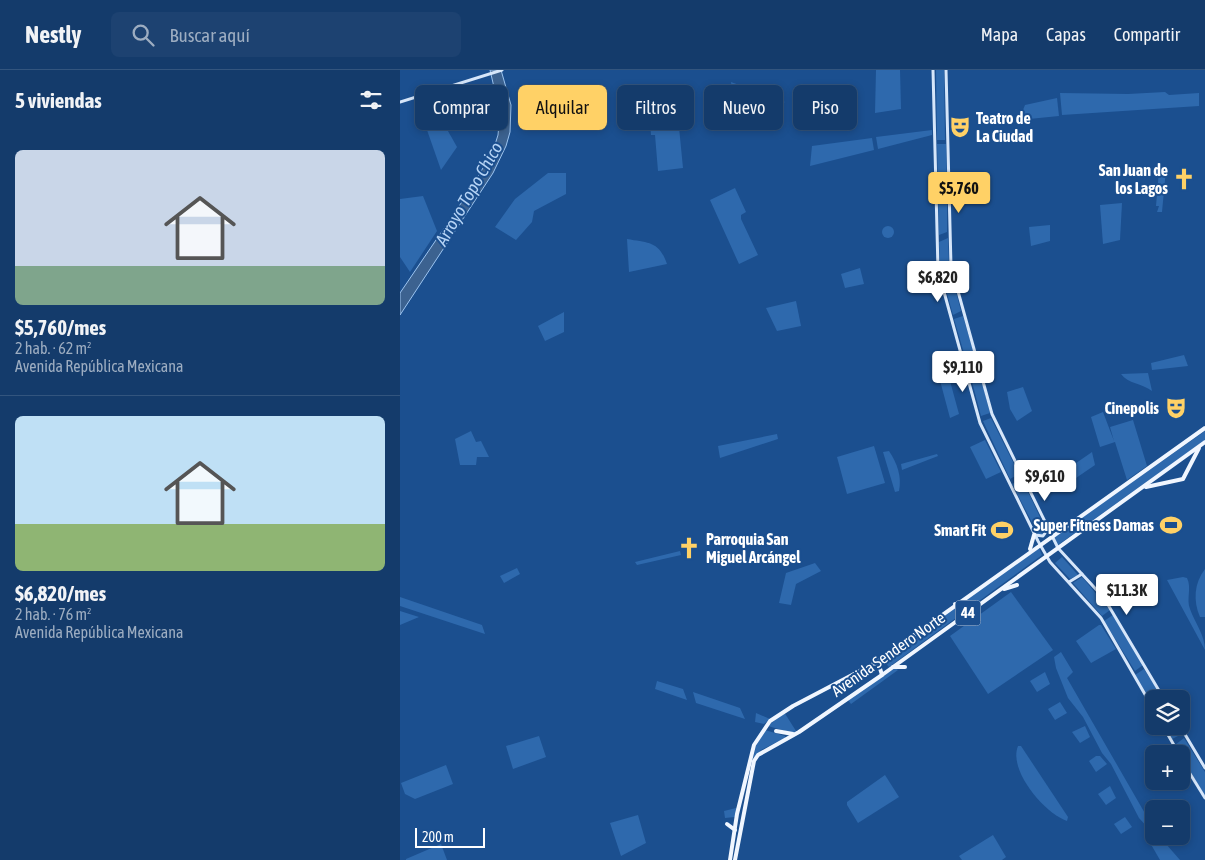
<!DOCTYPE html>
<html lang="es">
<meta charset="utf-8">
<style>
body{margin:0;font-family:"Asap Condensed",sans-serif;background:#1d4271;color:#f1f3f6;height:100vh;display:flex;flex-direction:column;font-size:19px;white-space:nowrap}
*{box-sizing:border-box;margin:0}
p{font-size:16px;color:#9dadc1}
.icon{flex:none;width:28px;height:28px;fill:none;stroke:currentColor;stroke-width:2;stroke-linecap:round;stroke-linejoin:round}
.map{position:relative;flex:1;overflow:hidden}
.details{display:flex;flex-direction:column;background:#143b6b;width:400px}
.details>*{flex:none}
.top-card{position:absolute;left:15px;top:15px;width:475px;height:45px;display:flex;gap:10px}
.buttons{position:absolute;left:745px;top:620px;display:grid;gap:10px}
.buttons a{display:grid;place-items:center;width:45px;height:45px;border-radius:8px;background:#143b6b;box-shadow:0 2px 8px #0003,0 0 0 1px #33557e;font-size:25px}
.scale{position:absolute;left:15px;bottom:12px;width:70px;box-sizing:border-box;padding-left:5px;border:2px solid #fff;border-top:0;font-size:14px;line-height:18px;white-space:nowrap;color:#fff;-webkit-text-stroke:4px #1b4f8f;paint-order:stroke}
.price{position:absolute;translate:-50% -42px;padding:0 11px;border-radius:5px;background:#fff;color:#222;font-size:16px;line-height:32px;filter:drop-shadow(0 1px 2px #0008)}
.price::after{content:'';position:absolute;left:50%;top:30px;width:15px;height:11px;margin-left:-8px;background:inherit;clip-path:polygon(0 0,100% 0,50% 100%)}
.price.current{background:#ffd166;color:#111}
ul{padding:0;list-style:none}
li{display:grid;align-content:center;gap:10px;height:265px;padding:0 15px}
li+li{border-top:1px solid #33557e}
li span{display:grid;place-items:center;height:155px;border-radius:8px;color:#555}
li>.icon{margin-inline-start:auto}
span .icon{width:90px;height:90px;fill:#fffc;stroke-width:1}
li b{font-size:21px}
h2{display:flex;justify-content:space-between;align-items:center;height:60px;padding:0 15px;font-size:21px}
.pill{padding:0 18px;border-radius:8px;background:#143b6b;box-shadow:0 2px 8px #0003,0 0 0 1px #33557e;font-size:18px;line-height:45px}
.pill.current{background:#ffd166;color:#111}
header{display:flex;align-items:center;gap:30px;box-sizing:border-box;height:70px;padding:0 25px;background:#143b6b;border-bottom:1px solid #33557e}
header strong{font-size:24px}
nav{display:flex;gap:28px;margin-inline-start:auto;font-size:18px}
.search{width:350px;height:45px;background:#1d4271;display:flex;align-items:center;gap:12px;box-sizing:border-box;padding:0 18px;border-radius:8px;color:#9dadc1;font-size:19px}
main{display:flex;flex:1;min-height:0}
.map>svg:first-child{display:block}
</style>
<header>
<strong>Nestly</strong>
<div class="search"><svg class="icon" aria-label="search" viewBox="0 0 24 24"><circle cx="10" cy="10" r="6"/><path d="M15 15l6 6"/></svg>Buscar aquí</div>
<nav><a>Mapa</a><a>Capas</a><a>Compartir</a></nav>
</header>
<main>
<section class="details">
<h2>5 viviendas<svg class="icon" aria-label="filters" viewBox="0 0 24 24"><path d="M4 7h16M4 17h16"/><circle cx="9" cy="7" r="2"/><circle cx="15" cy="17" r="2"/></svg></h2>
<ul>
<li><span style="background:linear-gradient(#c9d6e8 75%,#7fa58c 0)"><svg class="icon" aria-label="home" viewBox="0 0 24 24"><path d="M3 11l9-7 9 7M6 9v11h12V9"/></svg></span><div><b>$5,760/mes</b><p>2 hab. · 62 m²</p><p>Avenida República Mexicana</p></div></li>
<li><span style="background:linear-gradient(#bfe0f5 70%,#8fb573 0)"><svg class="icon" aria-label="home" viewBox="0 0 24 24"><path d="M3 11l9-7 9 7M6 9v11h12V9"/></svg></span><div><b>$6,820/mes</b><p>2 hab. · 76 m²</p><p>Avenida República Mexicana</p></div></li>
</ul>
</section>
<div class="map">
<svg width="805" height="790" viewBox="0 0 805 790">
<rect width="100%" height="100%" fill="#1b4f8f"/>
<g fill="#2e69ad">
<polygon points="476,0 500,0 501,39 475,43"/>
<polygon points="536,0 544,0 545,70 537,70"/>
<polygon points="331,12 385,32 333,56 335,45"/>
<polygon points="765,22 769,25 799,23 799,36 662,45 660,23 728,24"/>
<polygon points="657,28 659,46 619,50 625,35"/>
<polygon points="278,47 283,98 258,101 255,65 251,65 250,50"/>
<polygon points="44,54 57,77 41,100 27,60"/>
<polygon points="532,60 532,65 478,79 476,67"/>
<polygon points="472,68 474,80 410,96 412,76"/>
<polygon points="537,74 546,74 547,116 538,119"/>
<polygon points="766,99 762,142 757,142 759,136 756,136 759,100"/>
<polygon points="148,103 166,103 166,124 134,141 132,152 116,170 95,157 115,129"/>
<polygon points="335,118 346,142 341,145 341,149 358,185 339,194 310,130"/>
<polygon points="547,122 547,162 539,165 538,124"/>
<polygon points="23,126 37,161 10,202 0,187 0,129"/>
<polygon points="722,133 720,170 703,174 700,135"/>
<polygon points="650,155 650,171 631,176 629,157"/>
<circle cx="488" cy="162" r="6"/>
<polygon points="548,168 549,195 540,197 539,172"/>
<path d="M 227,169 C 249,173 259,171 267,194 L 229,202 Z"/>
<polygon points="460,198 464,214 445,218 441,204"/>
<polygon points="550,199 561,241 553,245 541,202"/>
<polygon points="396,231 401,256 377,261 366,238"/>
<polygon points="164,242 164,262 145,271 138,256"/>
<polygon points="563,246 575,287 566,290 554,249"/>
<polygon points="784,285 788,296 752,300 751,293"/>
<polygon points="576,290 579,301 570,304 567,293"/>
<polygon points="547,300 559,344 550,348 538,303"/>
<path d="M 748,303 L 752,321 C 742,313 728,314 721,304 Z"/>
<polygon points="580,305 590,343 581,346 571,308"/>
<polygon points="623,317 632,341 617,351 610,339 607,322"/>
<polygon points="703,342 714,371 710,357 733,350 747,396 727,410 715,372 700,377 691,347"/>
<polygon points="591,348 619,404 610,409 583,351"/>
<polygon points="71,361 76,372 81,371 89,387 77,387 76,395 60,395 55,369"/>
<polygon points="805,361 805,370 658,475 654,467"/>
<polygon points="377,364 378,369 320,388 318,376"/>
<polygon points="585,370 601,402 586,409 570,377"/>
<polygon points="474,376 485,413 447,424 437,387"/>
<path d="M 489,381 C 497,393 502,406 499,421 L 495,422 L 483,382 Z"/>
<polygon points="692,382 695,395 676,408 669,398"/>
<polygon points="537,384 538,386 502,400 501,394"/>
<polygon points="622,409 646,460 643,465 638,464 612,414"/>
<polygon points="639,478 642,485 489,597 482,589"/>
<polygon points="280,481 281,485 237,495 235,492"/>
<polygon points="662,487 678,505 670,509 655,493"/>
<polygon points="415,493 421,501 396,514 391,535 379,533 386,503"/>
<polygon points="117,498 120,504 104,513 100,506"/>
<path d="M 805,499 L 805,547 L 800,547 C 793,531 794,513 805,499 Z"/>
<polygon points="682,507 710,540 702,546 673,513"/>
<path d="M 783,507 L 787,508 C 792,518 786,529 790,539 C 795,553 805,565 805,580 L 767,510 Z"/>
<polygon points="611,522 653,580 588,624 550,566"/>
<polygon points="0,527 82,555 85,564 0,536"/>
<polygon points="0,541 19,547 0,555"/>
<polygon points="713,545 743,595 735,601 704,551"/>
<polygon points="699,555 701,555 716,579 691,593 676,571"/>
<polygon points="661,582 673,602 667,608 754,759 749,759 739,748 711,694 702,683 683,647 668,628 656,598 654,587"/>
<polygon points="495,598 498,600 451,634 448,630"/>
<polygon points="744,599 763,629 754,629 754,637 735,605"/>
<polygon points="645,602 650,614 637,622 630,611"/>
<polygon points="257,611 283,619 287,630 255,619"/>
<polygon points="293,622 340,638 345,649 296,633"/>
<polygon points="660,632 667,643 655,650 648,639"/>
<polygon points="384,642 396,661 392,663 368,656"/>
<polygon points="356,643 370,649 364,654 355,652"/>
<polygon points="685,656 690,667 680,673 672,662"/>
<polygon points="765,656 778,656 782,664 772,669"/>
<polygon points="365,660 385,666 385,668 361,680 352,693 356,676"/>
<polygon points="139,666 146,687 113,699 106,676"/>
<polygon points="784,668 805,702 805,726 775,675"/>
<path d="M 618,676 L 621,676 L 668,747 L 667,751 C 644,743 608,700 618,676 Z"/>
<polygon points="696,686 700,686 707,694 696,702 689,691"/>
<polygon points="46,695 53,714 15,729 5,724 1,713"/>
<polygon points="485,705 499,727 458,753 447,735 447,732"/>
<polygon points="710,716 716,728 706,735 698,724"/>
<polygon points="340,737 335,747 325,748 324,741"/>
<polygon points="238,745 246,773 221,786 210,753"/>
<polygon points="725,747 732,757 721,764 714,754"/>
<polygon points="593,765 606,787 602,790 562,790 559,786"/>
<polygon points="754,765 759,766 780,790 760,790 749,771"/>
<polygon points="41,774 47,790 6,790 6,789"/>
</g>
<polygon fill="#3c6290" stroke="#9cc4f0" points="90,0 101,0 111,35 110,62 106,76 93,103 0,245 0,223 70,120 93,81 98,65 100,43"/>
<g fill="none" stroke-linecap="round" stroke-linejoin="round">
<g stroke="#d6e6fa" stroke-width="3">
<polyline points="533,0 538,200 580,353 638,471 650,492 701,548 754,640"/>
<polyline points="546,0 551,196 592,344 658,478 704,528 764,629"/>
<polyline points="0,32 102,0"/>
<polyline points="635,465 643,466 648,459"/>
<polyline points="669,512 682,504"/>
<polyline points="763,656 779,684"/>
<polyline points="780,656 805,698"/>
<polyline points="781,689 805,728"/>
</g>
<g stroke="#f0f6ff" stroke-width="4">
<polyline points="746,417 783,409 799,378"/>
<polyline points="630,479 634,465"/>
<polyline points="604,519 617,515"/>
<polyline points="555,534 561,540 558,550"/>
<polyline points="475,593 479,595 482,605"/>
<polyline points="493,597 505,597"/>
<polyline points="376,661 393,664"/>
<polyline points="327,754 335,760"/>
<polyline points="330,790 337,744 354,675 370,651 393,636 475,593 805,358"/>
<polyline points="335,790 354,691 358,685 399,662 482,605 805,372"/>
</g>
</g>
<defs>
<g id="theatre-bare" transform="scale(1.725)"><path d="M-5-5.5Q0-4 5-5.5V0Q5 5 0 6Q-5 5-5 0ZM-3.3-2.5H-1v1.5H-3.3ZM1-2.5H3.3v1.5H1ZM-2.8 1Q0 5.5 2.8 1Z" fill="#ffd166" stroke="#1b4f8f" stroke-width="2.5" paint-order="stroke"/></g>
<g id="church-bare" transform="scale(1.725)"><path d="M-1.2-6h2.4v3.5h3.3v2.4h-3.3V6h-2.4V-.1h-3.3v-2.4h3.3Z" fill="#ffd166" stroke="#1b4f8f" stroke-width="2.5" paint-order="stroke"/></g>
<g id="stadium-bare" transform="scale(1.725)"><path d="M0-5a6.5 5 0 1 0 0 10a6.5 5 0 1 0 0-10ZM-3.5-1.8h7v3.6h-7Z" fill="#ffd166" stroke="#1b4f8f" stroke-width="2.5" paint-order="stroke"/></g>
</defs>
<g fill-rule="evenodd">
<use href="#theatre-bare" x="560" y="57"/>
<use href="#church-bare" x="784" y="109"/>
<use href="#theatre-bare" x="776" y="338"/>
<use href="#stadium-bare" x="771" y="455"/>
<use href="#stadium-bare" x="602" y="460"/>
<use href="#church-bare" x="289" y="478"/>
</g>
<g text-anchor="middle" stroke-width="4" stroke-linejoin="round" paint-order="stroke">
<rect fill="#1b4f8f" stroke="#bbcadd" stroke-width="1" x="555.5" y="530.5" width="25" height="25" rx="4"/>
<g font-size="15" font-weight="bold" fill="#fff">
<text x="568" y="548">44</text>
</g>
<g font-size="16" font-weight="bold" fill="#fff" stroke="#1b4f8f" text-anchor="end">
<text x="576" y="54" text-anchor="start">Teatro de<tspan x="576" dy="18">La Ciudad</tspan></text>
<text x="768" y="106">San Juan de<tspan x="768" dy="18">los Lagos</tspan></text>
<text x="759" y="344">Cinepolis</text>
<text x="754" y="461">Super Fitness Damas</text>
<text x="586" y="466">Smart Fit</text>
<text x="306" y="475" text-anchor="start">Parroquia San<tspan x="306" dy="18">Miguel Arcángel</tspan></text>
</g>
<g font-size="16" fill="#fff" stroke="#1b4f8f">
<text transform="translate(488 584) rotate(-35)" y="6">Avenida Sendero Norte</text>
</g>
<g font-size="18" font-style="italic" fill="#b5d3f5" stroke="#1b4f8f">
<text transform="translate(69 124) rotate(-60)" y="6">Arroyo Topo Chico</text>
</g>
</g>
</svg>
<div class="buttons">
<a><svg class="icon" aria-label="layers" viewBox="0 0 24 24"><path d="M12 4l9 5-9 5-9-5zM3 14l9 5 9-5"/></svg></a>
<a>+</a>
<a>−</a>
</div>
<div class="scale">200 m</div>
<b class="price current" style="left:559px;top:144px">$5,760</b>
<b class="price" style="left:538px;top:233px">$6,820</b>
<b class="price" style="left:563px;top:323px">$9,110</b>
<b class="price" style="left:645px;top:432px">$9,610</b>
<b class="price" style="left:727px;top:546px">$11.3K</b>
<div class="top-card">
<a class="pill">Comprar</a>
<a class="pill current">Alquilar</a>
<a class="pill">Filtros</a>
<a class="pill">Nuevo</a>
<a class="pill">Piso</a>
</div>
</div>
</main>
